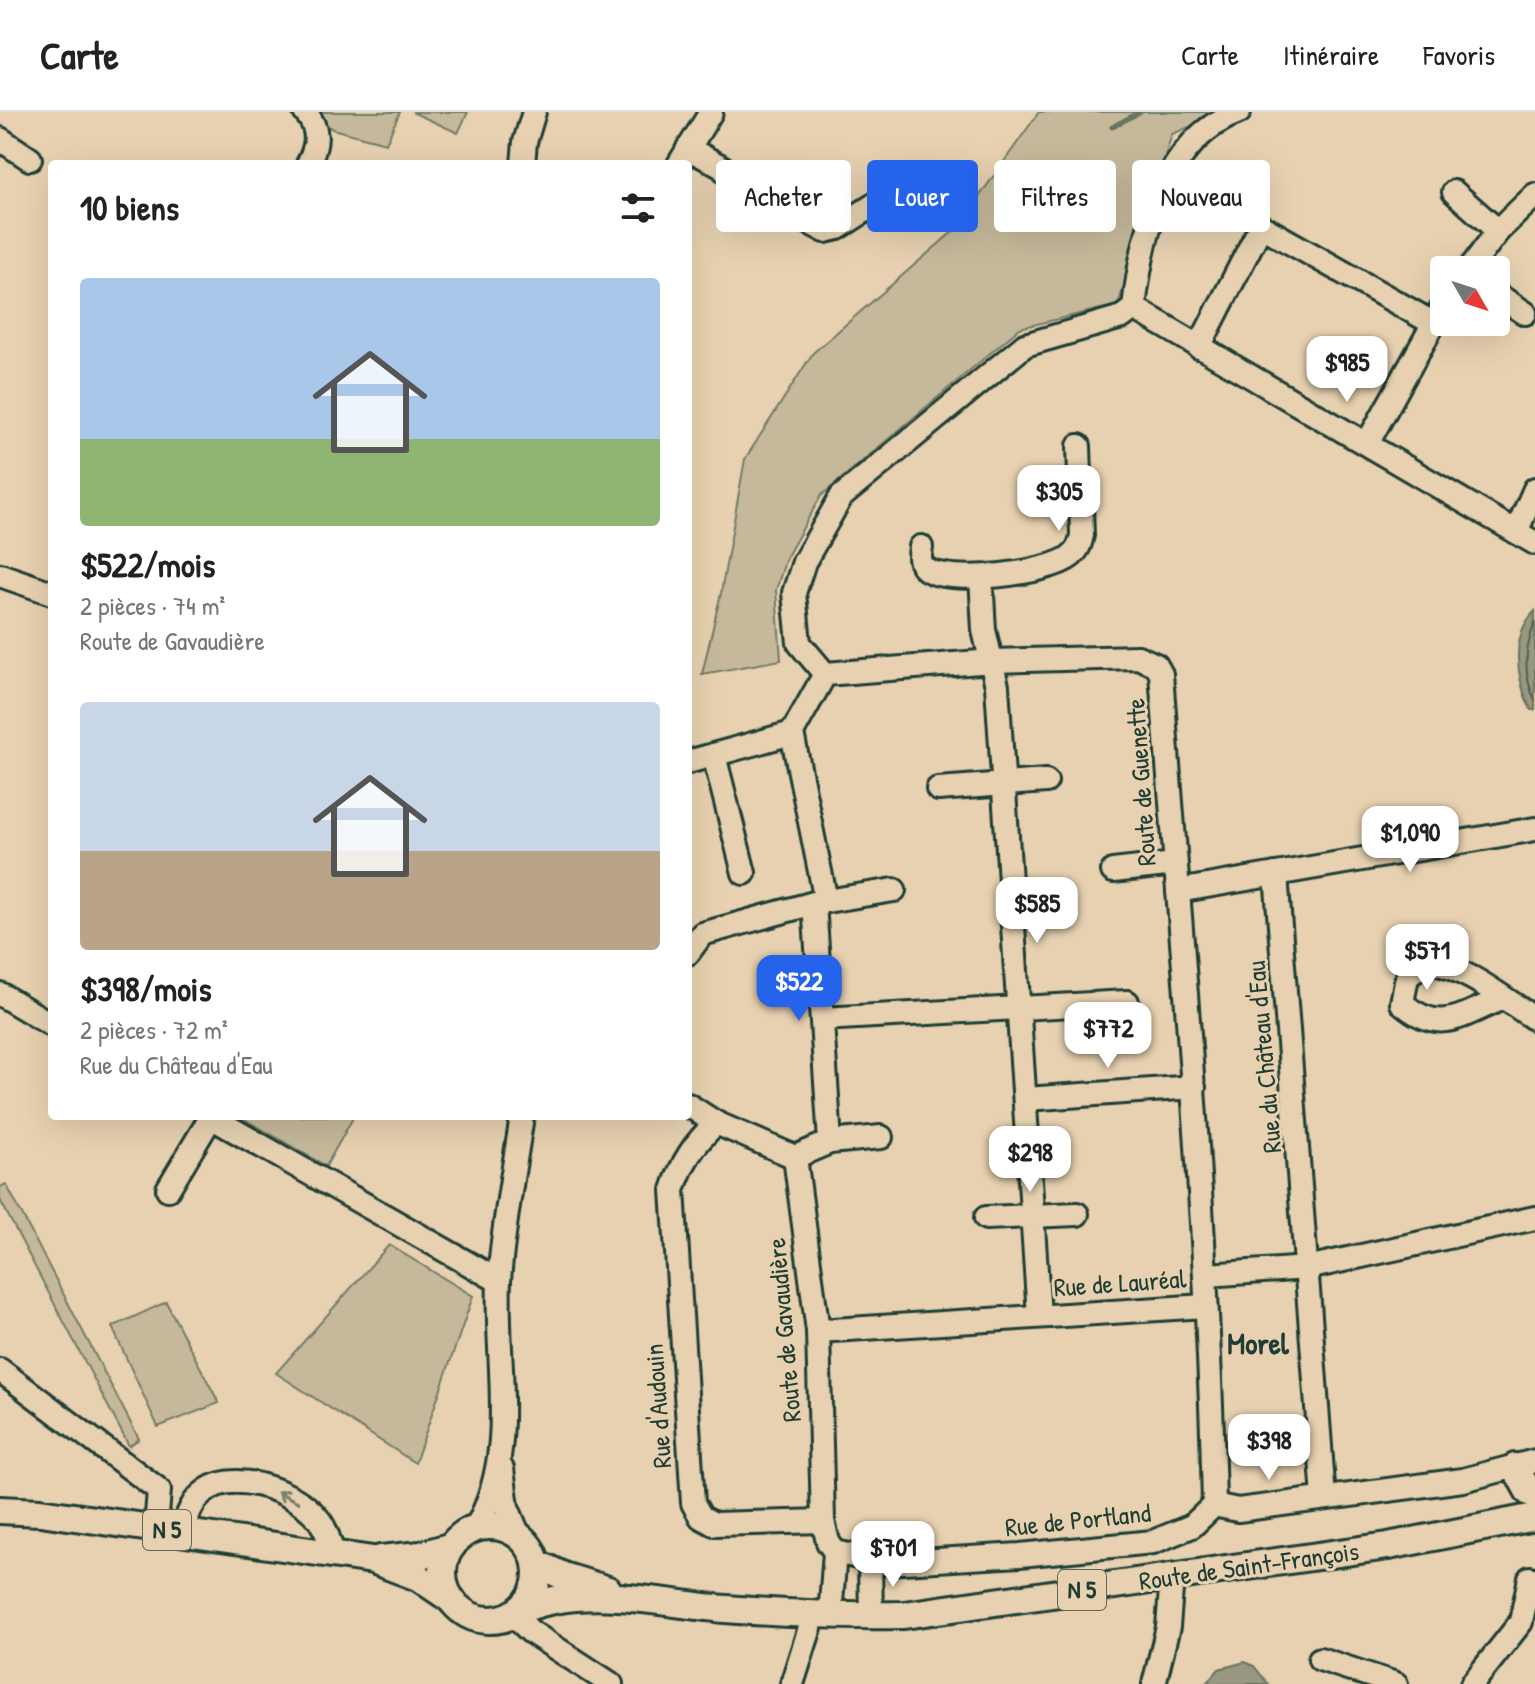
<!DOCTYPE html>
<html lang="fr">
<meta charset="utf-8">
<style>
body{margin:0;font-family:"Patrick Hand",sans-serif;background:#f2f2f2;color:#222;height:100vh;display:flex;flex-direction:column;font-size:30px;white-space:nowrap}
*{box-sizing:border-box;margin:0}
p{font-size:26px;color:#767676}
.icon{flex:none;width:44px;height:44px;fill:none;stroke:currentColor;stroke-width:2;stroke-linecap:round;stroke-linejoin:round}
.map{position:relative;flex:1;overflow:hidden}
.panel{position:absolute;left:48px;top:48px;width:644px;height:960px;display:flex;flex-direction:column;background:#fff;border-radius:8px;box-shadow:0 8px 32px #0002}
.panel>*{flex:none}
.banner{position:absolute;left:716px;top:48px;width:698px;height:72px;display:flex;gap:16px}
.needle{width:52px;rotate:129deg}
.buttons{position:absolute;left:1430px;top:144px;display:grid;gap:16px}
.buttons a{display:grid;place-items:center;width:80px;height:80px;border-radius:8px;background:#fff;box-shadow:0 8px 32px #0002;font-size:40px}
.price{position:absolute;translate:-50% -68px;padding:0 18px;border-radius:16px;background:#fff;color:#222;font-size:26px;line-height:52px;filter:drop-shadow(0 2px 4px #0008)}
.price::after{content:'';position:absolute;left:50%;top:48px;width:24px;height:18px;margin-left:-12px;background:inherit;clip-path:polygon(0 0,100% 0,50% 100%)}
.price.selected{background:#2563eb;color:#fff}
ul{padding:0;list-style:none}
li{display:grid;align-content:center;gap:16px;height:424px;padding:0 32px}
li span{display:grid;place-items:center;height:248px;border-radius:8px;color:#555}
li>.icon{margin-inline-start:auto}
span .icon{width:144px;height:144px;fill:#fffc;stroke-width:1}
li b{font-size:34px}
h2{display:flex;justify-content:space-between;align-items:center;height:96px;padding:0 32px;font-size:34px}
.chip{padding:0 28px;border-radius:8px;background:#fff;box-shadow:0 8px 32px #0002;font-size:28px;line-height:72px}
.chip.selected{background:#2563eb;color:#fff}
header{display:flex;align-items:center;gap:48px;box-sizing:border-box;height:112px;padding:0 40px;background:#fff;border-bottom:2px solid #e0e0e0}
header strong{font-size:38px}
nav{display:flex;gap:44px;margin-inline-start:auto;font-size:28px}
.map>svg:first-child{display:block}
</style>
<header>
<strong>Carte</strong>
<nav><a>Carte</a><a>Itinéraire</a><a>Favoris</a></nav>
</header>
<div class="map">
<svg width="1535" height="1572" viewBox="0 0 1535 1572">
<rect width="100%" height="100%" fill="#e7d1b0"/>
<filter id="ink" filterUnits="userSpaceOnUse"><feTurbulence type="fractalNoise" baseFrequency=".0125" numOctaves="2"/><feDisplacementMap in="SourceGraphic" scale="16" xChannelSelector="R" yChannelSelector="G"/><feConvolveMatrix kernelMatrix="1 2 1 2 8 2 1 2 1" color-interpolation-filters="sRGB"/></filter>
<g filter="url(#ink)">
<g fill="#c6b99b" stroke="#727b68" stroke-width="2">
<polygon points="312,0 400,0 386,31 332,17"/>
<polygon points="412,0 468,0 458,21"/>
<polygon points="1039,0 1226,0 1172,22 1118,193 1020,216 821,384 786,446 776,478 781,548 702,562 721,481 745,347 813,241 957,116"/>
<polygon points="239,1004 354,1004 326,1054"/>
<polygon points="6,1072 139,1327 129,1334 0,1088 0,1075"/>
<polygon points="389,1133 473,1184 415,1351 276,1261"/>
<polygon points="166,1190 219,1291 158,1315 112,1215"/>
</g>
<g fill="#98977f" stroke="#687361" stroke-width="2">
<path d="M 1535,499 L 1535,598 L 1531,598 C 1517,569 1509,525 1535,499 Z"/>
<polygon points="1245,1550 1254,1554 1268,1572 1206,1572 1219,1557"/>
</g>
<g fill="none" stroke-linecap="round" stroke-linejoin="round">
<path stroke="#4f6152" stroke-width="2" d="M 1535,510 C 1525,537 1522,561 1535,588"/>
<polyline stroke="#687361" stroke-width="5" points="1112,15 1140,0"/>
<g stroke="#1f3d34" stroke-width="28">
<g id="minor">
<path d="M 305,0 C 320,17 318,33 308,52"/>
<polyline points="0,27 30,47"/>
<polyline points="688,36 722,55 735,71 825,119 838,116 883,87"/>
<polyline points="523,52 525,30 534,0"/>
<polyline points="679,52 711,0"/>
<polyline points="1454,80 1498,119"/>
<polyline points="1469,158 1498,119 1535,83"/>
<polyline points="1496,182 1525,201"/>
<polyline points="1134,196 1535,431"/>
<polyline points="1199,235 1261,114 1431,210"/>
<polyline points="1368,330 1444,193"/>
<polyline points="1516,420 1535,377"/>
<path d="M 921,435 C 920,443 918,451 926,457 C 950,473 1049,462 1071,444 C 1079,437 1080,432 1082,423 L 1079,334"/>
<polyline points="0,463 52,481"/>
<polyline points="981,465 984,518 997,574 1039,1204"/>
<path d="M 825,562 L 799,531 L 794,481 L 804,450 L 841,385 L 1025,233 L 1122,205 L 1134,196 C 1142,125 1163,27 1239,0"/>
<polyline points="714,643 744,761"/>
<polyline points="688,650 792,621"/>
<polyline points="938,677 1046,669"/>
<polyline points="1113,759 1175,752"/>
<polyline points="1276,762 1324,1386"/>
<polyline points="1178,779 1535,717"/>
<path d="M 826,789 L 792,621 L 825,562 L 993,549 L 1138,545 L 1156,553 L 1161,562 C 1182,839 1208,1116 1214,1393 L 1192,1414 L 1153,1430 L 1020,1443 L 886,1451 L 835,1440"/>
<polyline points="814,791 830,1030"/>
<polyline points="688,841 702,822 814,791 894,778"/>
<polyline points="0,882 52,913"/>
<path d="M 1503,886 C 1462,903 1440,924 1402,891 L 1407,865 L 1427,849 C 1468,857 1500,884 1535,907"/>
<polyline points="822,907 1127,890"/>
<polyline points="1026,987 1194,975"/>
<polyline points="688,993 716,1011 795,1045"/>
<polyline points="209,1004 499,1169"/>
<path d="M 716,1011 C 694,1032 682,1050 673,1078 L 693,1391 L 701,1405 L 714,1412 L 823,1409"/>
<polyline points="795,1045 818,1219 823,1409 828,1430 835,1440 830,1504"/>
<polyline points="795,1045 830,1030 881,1025"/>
<polyline points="168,1077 211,1005"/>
<polyline points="986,1106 1077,1102"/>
<polyline points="1207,1163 1307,1156 1535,1106"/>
<polyline points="818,1219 1205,1194"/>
<polyline points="0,1258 159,1378 156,1416"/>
<polyline points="502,1357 507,1395 519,1424"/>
<polyline points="1214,1393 1238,1398 1463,1368 1535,1349"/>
<path d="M 476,1416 C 519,1338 495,1253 499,1169 C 503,1114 514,1058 522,1004"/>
<path d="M 182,1420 C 186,1407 191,1391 202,1382 C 230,1356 288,1377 312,1400 C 325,1412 329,1426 333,1444"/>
<polyline points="870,1450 871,1504"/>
<polyline points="512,1502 531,1520 611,1572"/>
<polyline points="1320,1547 1396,1572"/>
<polyline points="792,1572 814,1503"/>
<polyline points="1154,1572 1168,1515 1172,1465"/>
<polyline points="1472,1572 1521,1510 1530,1466"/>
</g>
</g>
<g stroke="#1f3d34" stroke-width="32">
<g id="major">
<polyline points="1515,1355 1529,1380 1535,1382"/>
<polyline points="0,1398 40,1400 373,1448 418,1465 452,1488"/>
<circle cx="490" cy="1461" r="47"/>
<polyline points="381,1447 421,1443 452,1434"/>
<polyline points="536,1451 563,1464 608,1478"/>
<path d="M 520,1498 C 584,1471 658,1491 726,1497 C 785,1502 844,1504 904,1503 L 1388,1434 L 1535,1405"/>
</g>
</g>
<use href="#minor" stroke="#e7d1b0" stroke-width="22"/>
<use href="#major" stroke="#e7d1b0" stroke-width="26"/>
</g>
<defs><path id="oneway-shaft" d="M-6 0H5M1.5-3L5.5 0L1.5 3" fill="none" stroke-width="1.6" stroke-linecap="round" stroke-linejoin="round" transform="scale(2)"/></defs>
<use stroke="#79806c" href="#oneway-shaft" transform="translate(288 1385) rotate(-153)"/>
</g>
<g text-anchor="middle" stroke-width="6" stroke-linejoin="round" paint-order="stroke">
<g fill="#e7d1b0" stroke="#5b6959" stroke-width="2">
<rect x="143" y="1398" width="48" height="40" rx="6"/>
<rect x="1058" y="1458" width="48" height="40" rx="6"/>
</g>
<g font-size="24" font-weight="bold" fill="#1f3d34">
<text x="167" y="1426">N 5</text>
<text x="1082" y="1486">N 5</text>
</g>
<g font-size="26" fill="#1f3d34" stroke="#e7d1b0">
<text transform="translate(1141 670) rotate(-94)" y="9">Route de Guenette</text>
<text transform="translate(1264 945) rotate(-95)" y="9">Rue du Château d'Eau</text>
<text transform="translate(1120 1171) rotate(-4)" y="9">Rue de Lauréal</text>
<text transform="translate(784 1218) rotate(-95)" y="9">Route de Gavaudière</text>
<text transform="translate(658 1294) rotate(-94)" y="9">Rue d'Audouin</text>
<text transform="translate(1078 1408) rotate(-6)" y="9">Rue de Portland</text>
<text transform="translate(1249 1454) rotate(-8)" y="9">Route de Saint-François</text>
</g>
<g font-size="30" font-weight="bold" fill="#1f3d34" stroke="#e7d1b0">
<text x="1258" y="1242">Morel</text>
</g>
</g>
</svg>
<div class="buttons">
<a><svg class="needle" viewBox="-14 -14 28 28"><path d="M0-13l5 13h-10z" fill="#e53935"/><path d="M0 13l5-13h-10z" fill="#767676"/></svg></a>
</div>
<b class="price" style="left:1347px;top:292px">$985</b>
<b class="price" style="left:1059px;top:421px">$305</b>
<b class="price" style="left:1410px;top:762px">$1,090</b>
<b class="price" style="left:1037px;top:833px">$585</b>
<b class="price" style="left:1427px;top:880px">$571</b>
<b class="price selected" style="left:799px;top:911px">$522</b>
<b class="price" style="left:1108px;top:958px">$772</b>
<b class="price" style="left:1030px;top:1082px">$298</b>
<b class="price" style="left:1269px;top:1370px">$398</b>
<b class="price" style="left:893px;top:1477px">$701</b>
<div class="banner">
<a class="chip">Acheter</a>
<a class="chip selected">Louer</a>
<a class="chip">Filtres</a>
<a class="chip">Nouveau</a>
</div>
<section class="panel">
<h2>10 biens<svg class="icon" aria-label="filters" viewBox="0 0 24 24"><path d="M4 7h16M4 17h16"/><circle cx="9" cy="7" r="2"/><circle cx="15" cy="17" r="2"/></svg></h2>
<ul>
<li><span style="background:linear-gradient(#a9c7e8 65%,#8fb573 0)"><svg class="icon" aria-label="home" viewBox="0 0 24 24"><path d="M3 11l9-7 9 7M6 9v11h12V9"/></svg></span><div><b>$522/mois</b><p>2 pièces · 74 m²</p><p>Route de Gavaudière</p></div></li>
<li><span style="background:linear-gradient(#c9d6e8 60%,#b9a48a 0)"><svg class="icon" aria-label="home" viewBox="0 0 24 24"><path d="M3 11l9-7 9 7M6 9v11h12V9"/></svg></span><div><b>$398/mois</b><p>2 pièces · 72 m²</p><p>Rue du Château d'Eau</p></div></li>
</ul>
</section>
</div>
